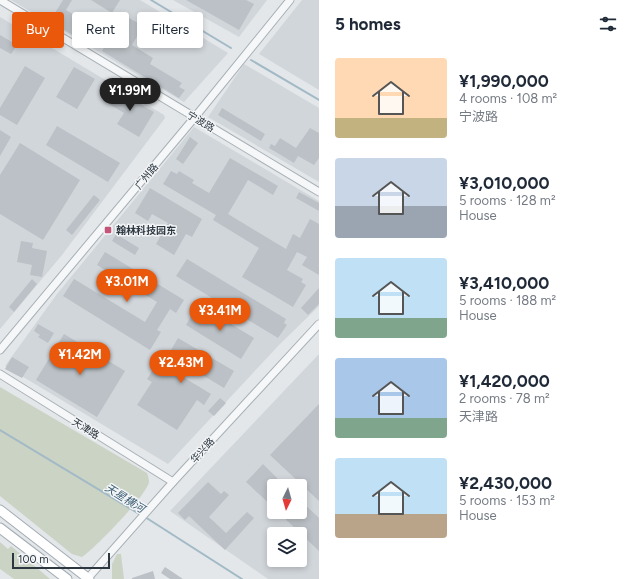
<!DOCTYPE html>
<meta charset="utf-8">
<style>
body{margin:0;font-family:Figtree,"Noto Sans SC",sans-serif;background:#f6f6f7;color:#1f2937;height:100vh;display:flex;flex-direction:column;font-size:15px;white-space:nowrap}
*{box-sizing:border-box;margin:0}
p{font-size:13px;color:#747a83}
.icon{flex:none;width:22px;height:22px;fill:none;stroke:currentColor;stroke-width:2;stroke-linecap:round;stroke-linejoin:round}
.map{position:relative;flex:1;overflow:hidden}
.drawer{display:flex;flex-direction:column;background:#fff;width:316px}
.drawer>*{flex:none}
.guide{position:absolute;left:12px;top:12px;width:247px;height:36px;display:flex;gap:8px}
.needle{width:26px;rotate:185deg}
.controls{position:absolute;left:267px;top:479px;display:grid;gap:8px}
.controls a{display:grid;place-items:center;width:40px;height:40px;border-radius:4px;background:#fff;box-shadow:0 2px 6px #0003;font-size:20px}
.scale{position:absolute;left:12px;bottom:10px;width:98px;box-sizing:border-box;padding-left:4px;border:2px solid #2c3740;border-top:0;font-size:11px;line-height:14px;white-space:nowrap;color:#2c3740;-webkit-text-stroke:3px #f3f5f7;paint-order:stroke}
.price{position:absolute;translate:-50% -34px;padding:0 9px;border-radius:14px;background:#ea580c;color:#fff;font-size:13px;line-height:26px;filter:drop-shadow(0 1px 2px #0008)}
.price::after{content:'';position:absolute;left:50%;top:24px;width:12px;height:9px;margin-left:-6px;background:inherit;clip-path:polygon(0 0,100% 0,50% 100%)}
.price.on{background:#222;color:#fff}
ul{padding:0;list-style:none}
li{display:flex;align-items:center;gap:12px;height:100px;padding:0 16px}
li span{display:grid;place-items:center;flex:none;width:112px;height:80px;border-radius:4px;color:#555}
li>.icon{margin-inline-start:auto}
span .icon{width:48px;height:48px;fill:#fffc;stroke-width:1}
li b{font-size:17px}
h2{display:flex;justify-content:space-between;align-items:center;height:48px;padding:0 16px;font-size:17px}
.chip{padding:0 14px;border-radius:4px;background:#fff;box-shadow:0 2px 6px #0003;font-size:14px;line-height:36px}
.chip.on{background:#ea580c;color:#fff}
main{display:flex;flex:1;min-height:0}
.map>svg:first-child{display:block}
</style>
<main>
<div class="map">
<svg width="319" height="579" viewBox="0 0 319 579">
<rect width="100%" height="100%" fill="#e3e7ea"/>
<g fill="#d1d6db" fill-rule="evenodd">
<polygon points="11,0 140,0 228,53 184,102"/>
<polygon points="173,0 267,0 239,37"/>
<polygon points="302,0 319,0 319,90 259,54"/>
<polygon points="0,17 164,115 165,118 62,255 0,329"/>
<polygon points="244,64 319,108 319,182 208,117"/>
<polygon points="194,127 319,201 319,306 280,344 168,464 5,366 57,294"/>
<path d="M 319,354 L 319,579 L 268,579 L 170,511 ZM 274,486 L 300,486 L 300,512 L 274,512 ZM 274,534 L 300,534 L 300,560 L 274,560 Z"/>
</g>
<g fill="#cbd3c5">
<path d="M 0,387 L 147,473 C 148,475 149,480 149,482 C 147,495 94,549 82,557 L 72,554 L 0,496 Z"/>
<polygon points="0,542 8,549 11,546 50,579 14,579 0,569"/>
<polygon points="117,554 121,554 124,579 112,579 112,564"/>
</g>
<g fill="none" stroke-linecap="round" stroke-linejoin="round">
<g stroke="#a2bac6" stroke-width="2">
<polyline points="151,0 231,48"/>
<polyline points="251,60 319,100"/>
<polyline points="0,430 141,515"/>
<polyline points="145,517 242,579"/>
</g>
</g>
<g fill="#bbc1c6">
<polygon points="63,0 72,0 66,10 102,32 92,47 50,21"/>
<polygon points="91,0 120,0 112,13"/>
<polygon points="186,0 246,0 254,4 239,30"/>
<polygon points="124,15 143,26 132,45 153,58 150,64 182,83 179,87 185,90 179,98 102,51"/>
<polygon points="0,35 17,45 11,54 0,48"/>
<polygon points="25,66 45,78 17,125 0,115 0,108"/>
<polygon points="74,67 95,79 77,109 56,97"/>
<polygon points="112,88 154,112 139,137 117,124 124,113 104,101"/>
<polygon points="222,108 265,134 261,141 218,115"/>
<polygon points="57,126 120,163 108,182 46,145"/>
<polygon points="310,128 319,133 319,158 314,165 298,156 294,163 269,148 271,144 275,146 280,138 296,148"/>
<polygon points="0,130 11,137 0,156"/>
<polygon points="190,137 198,143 183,164 176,159"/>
<polygon points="20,143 80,180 43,240 0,214 0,175"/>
<polygon points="230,158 278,186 273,195 248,180 228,214 286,249 293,234 300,238 310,219 319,224 319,275 302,265 307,257 297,252 287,270 303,279 301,282 306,285 293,307 242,277 259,248 213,220 216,215 163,184 171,171 177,174 179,171 194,180 192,183 209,193"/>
<polygon points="150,188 202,219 192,237 186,234 174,255 156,244 168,223 152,214 148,221 135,213"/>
<polygon points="299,192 319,203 319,211 296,198"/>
<polygon points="94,195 100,200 72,235 66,230"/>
<polygon points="116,234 139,248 135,255 112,241"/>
<polygon points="21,241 33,243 32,248 47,251 42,277 30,275 32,265 17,262"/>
<polygon points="105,252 184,300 176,313 170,309 157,330 161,332 150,350 63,296 74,279 145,322 157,302 97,265"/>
<polygon points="187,259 286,319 284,323 287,325 278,338 176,276"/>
<polygon points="32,279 37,284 14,312 9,307"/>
<polygon points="319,288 319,304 308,315 301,308"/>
<polygon points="198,304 254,338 241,359 186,325"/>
<polygon points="38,324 54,333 48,343 38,337 40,335 34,331"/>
<polygon points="64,334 125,371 97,417 36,380"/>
<polygon points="178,338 234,371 224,388 189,367 183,377 211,394 204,405 197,400 177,430 137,405 152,382 147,379 161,358 171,365 178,354 171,350"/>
<polygon points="12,357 29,367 22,378 5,369"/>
<polygon points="220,398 226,403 214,416 208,411"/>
<polygon points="319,404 319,501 270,455"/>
<polygon points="263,464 285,486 274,486 274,508 246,482"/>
<polygon points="208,482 221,494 224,491 229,495 209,517 226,533 247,512 254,518 225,550 189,516 185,520 178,513"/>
<polygon points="300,500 319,518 319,551 278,512 300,512"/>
<polygon points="165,567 183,579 170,579 161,573"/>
<polygon points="153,571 155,579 132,579 132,578"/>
</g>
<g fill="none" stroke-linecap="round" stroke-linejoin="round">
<g stroke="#a8afb4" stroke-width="9">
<g id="minor">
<polyline points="0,0 319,192"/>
<polyline points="0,350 195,117 290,0"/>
<polyline points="0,374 173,482"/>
<polyline points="88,578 173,482 319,324"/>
</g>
</g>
<g stroke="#a4adb4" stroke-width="11">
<g id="major">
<polyline points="0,510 89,579"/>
<polyline points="0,528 67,579"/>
</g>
</g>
<use href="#minor" stroke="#f5f7f8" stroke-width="7"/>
<use href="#major" stroke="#fff" stroke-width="9"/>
</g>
<rect fill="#c25578" stroke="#f3f5f7" stroke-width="1.5" x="104" y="226" width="8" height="8" rx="2"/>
<g text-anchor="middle" stroke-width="3" stroke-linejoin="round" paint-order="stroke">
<g font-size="10" fill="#2c3740" stroke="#f3f5f7">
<text transform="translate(201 121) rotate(31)" y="4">宁波路</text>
<text transform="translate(146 176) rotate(-50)" y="4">广州路</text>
<text transform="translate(86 428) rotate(32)" y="4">天津路</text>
<text transform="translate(202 450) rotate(-47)" y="4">华兴路</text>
</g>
<g font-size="10" font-weight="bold" fill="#2c3740" stroke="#f3f5f7" text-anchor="start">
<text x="116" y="234">翰林科技园东</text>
</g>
<g font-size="11" font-style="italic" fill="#3a5c71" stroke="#f3f5f7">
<text transform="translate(125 498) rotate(32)" y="4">天星横河</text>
</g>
</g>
</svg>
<div class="controls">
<a><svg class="needle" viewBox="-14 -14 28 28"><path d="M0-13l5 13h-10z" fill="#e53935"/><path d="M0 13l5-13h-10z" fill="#747a83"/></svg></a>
<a><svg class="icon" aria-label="layers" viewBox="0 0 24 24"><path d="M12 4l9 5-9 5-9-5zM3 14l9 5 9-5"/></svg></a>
</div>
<div class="scale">100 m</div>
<b class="price on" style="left:130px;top:112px">¥1.99M</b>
<b class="price" style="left:127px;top:303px">¥3.01M</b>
<b class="price" style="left:220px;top:332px">¥3.41M</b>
<b class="price" style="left:80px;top:376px">¥1.42M</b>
<b class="price" style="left:181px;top:384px">¥2.43M</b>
<div class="guide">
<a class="chip on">Buy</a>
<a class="chip">Rent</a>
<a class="chip">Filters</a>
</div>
</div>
<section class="drawer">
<h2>5 homes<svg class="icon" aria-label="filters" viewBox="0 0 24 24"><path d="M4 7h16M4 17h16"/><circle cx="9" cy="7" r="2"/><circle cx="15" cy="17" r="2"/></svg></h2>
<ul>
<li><span style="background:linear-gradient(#ffd9b3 75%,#c2b280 0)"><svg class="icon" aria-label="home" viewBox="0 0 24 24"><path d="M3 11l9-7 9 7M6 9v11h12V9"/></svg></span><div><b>¥1,990,000</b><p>4 rooms · 108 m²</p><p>宁波路</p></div></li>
<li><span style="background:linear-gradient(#c9d6e8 60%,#9aa5b1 0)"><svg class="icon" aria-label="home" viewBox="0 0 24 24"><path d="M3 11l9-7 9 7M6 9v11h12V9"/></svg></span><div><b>¥3,010,000</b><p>5 rooms · 128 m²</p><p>House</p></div></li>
<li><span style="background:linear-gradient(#bfe0f5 75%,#7fa58c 0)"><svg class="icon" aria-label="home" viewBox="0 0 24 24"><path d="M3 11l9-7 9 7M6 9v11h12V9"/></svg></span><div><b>¥3,410,000</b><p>5 rooms · 188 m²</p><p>House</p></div></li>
<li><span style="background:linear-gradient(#a9c7e8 75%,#7fa58c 0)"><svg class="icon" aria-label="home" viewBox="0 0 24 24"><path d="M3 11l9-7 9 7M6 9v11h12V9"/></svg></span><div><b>¥1,420,000</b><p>2 rooms · 78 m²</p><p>天津路</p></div></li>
<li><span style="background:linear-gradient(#bfe0f5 70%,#b9a48a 0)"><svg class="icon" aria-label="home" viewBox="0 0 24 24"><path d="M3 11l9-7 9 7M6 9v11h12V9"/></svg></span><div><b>¥2,430,000</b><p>5 rooms · 153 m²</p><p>House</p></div></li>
</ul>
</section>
</main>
